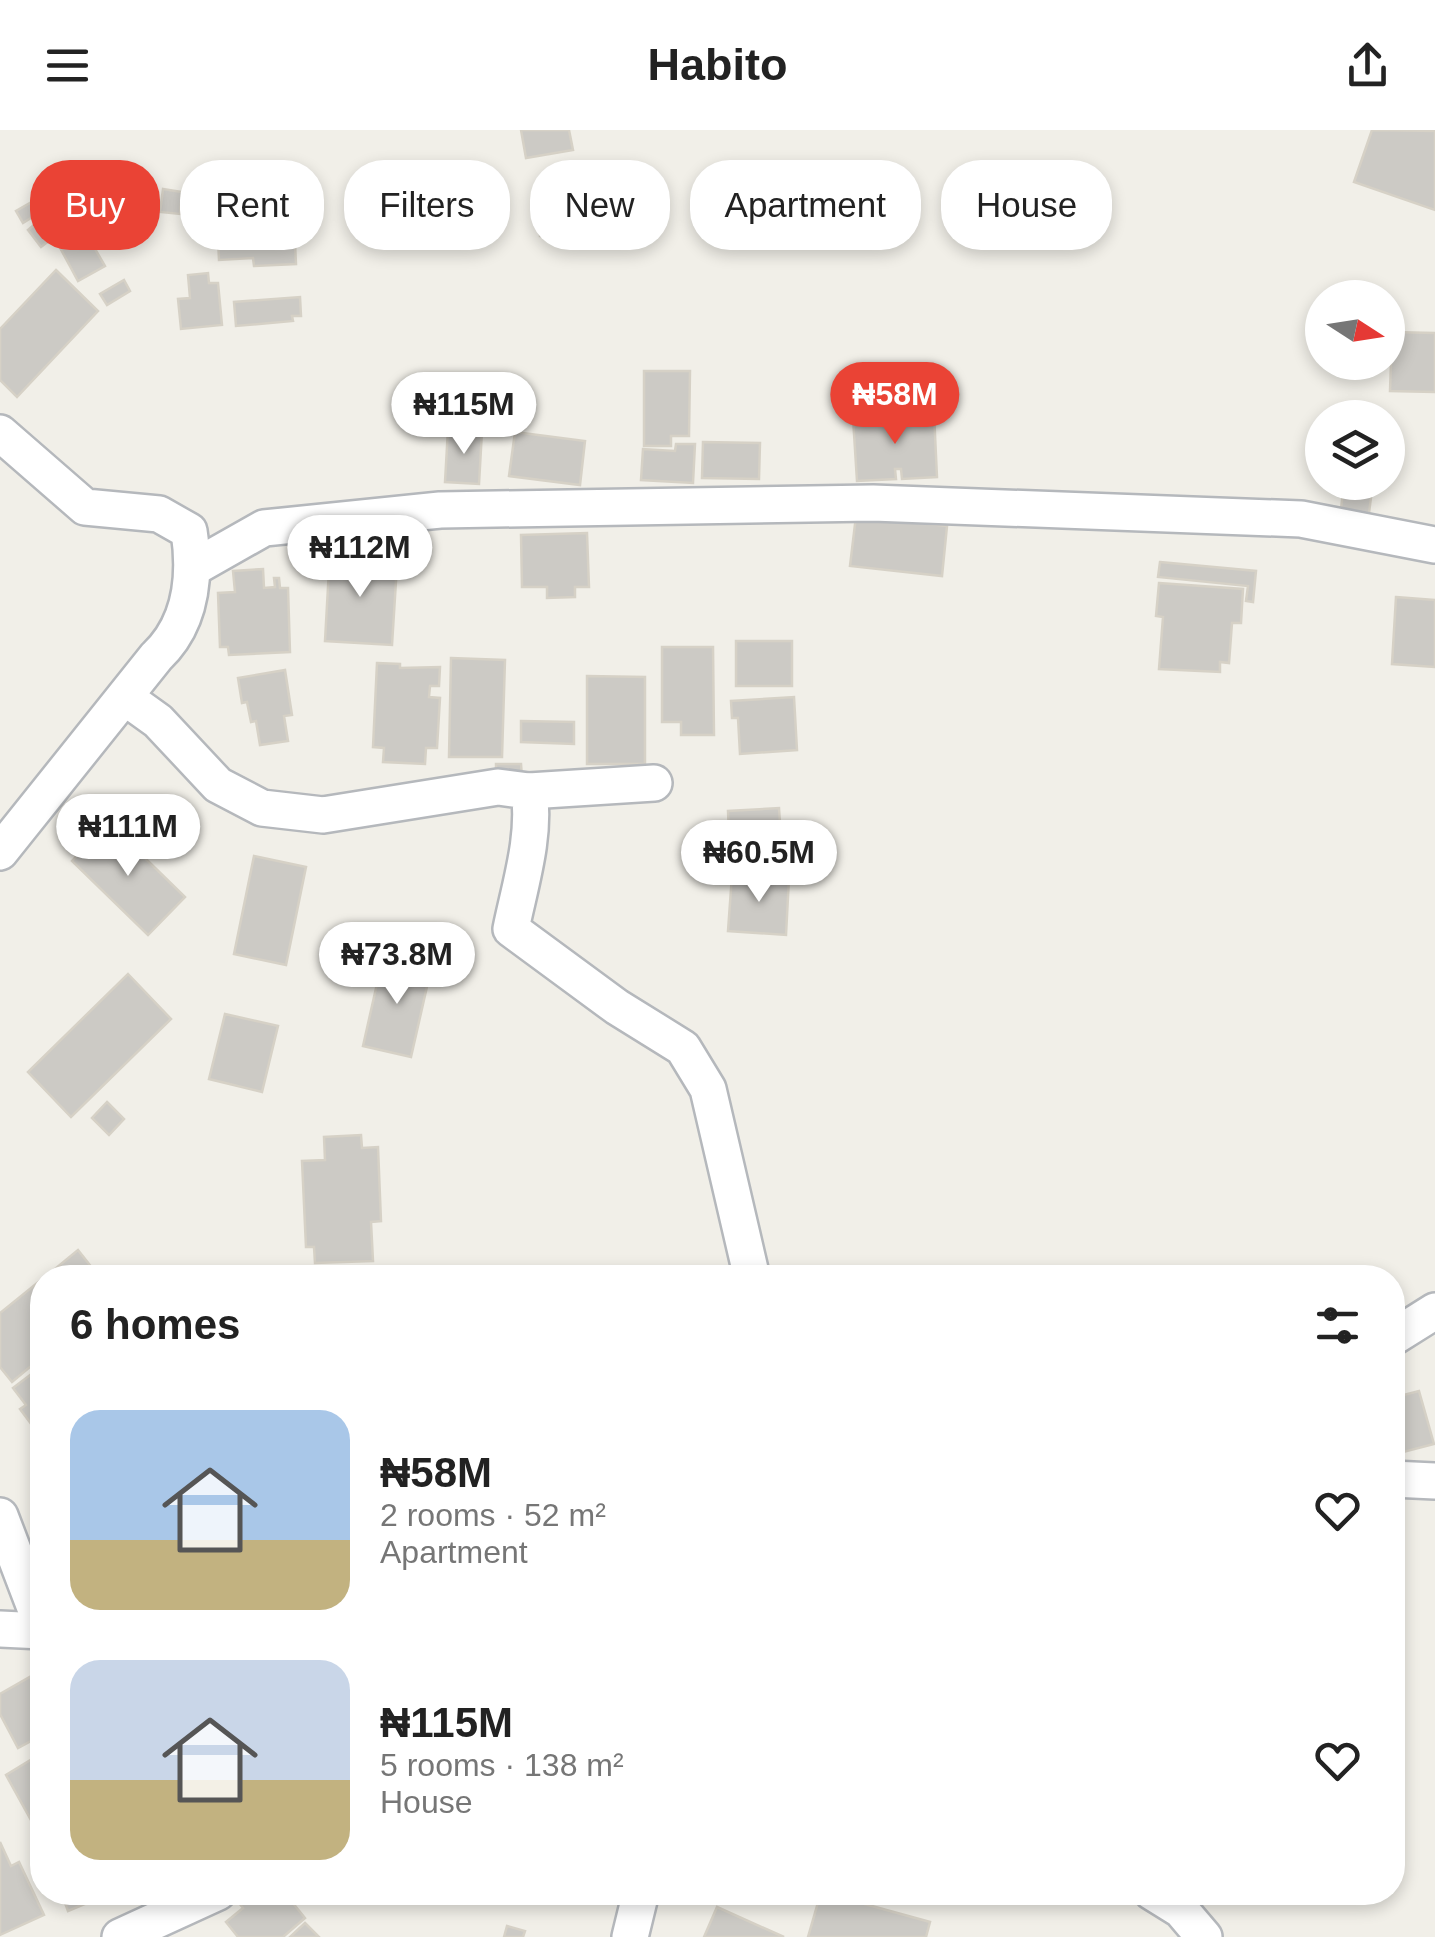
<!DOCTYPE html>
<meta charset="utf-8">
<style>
body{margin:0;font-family:Helvetica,sans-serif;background:#f2f2f2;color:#222;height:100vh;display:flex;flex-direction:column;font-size:38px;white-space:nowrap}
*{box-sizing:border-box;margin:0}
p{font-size:32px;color:#767676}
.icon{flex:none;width:55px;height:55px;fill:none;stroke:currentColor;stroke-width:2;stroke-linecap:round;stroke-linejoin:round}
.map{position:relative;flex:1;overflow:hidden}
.details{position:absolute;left:30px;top:1135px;width:1375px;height:640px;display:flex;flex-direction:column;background:#fff;border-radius:40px;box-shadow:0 5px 15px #0003}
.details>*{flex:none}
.hud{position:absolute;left:30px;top:30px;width:1375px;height:90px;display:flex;gap:20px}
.needle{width:65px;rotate:102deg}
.tools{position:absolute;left:1305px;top:150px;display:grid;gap:20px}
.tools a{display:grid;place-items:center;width:100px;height:100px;border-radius:50%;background:#fff;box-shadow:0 5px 15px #0003;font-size:50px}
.price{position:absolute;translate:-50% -85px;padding:0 22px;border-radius:35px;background:#fff;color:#222;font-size:32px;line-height:65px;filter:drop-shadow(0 2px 5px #0008)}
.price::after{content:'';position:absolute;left:50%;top:60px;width:30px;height:22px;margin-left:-15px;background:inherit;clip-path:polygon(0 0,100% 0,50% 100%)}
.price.selected{background:#ea4335;color:#fff}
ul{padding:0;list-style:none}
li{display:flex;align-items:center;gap:30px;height:250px;padding:0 40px}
li span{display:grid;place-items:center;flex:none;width:280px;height:200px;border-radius:30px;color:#555}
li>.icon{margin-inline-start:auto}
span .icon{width:120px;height:120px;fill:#fffc;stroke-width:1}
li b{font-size:42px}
h2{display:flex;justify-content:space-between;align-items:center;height:120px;padding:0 40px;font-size:42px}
.pill{padding:0 35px;border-radius:40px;background:#fff;box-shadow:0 5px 15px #0003;font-size:35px;line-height:90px}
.pill.selected{background:#ea4335;color:#fff}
header{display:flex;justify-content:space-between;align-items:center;height:130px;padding:0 40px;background:#fff;font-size:45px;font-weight:600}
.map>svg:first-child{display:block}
</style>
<header><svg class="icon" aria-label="menu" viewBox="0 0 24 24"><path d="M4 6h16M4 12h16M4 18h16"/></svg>Habito<svg class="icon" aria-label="share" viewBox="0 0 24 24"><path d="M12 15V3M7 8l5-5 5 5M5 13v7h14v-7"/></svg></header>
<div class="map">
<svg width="1435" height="1807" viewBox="0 0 1435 1807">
<rect width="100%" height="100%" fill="#f1efe8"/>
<g fill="#cccac5" stroke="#d6d1c6" stroke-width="2.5">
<polygon points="521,0 569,0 573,20 526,28"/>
<polygon points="1372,0 1435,1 1435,80 1354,52"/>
<polygon points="151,53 155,74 114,82 113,75 42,88 40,73"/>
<polygon points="163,59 182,62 180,84 160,82"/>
<polygon points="283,66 285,97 279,97 279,104 286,103 287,113 295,113 296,134 254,136 253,128 219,130 216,70"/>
<polygon points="604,70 604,80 611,79 611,93 601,93 601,105 540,106 540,71"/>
<polygon points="30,73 37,84 23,93 16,81"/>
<polygon points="41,89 49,99 45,103 50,110 41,117 28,100"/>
<polygon points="84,100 105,136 78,151 58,114"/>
<polygon points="56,140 98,181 17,267 0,250 0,199"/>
<polygon points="208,143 209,153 218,153 222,195 181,199 178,169 190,168 188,145"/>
<polygon points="124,150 130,161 107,175 100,164"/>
<polygon points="300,167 301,186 292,186 293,191 236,196 234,172"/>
<polygon points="1392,202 1435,203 1435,262 1390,261"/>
<polygon points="644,241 690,241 689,306 671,306 671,316 644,316"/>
<polygon points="934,283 937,347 902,349 901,339 895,339 896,349 857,351 853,288"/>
<polygon points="448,299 482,301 479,354 445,352"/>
<polygon points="515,302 585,311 580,355 509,346"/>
<polygon points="703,312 760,313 759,349 702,348"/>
<polygon points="676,314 695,314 693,353 641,350 643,319 675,321"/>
<polygon points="1344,352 1373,352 1369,383 1341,379"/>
<polygon points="856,386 947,396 942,446 850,436"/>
<polygon points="587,403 589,457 575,457 575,467 547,468 547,457 522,457 521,405"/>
<polygon points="330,421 373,424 373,434 397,435 392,515 325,511"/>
<polygon points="1160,432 1256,441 1253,472 1246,471 1248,456 1158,447"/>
<polygon points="263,439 264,458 275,457 274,448 279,448 280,458 288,458 290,522 229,525 228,517 220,517 218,463 235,462 233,441"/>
<polygon points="1159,453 1243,459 1241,493 1232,493 1229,533 1220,532 1220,542 1159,539 1163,487 1156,486"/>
<polygon points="1396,467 1435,470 1435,537 1392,534"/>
<rect x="736" y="511" width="56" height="45"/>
<polygon points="662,517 713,517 714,605 681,605 681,592 662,592"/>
<polygon points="451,528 505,530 502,627 449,627"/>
<polygon points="377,533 400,534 400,538 440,537 439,556 430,556 429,567 440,568 437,618 426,618 425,634 383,632 384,618 373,617"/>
<polygon points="285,540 292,585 284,586 288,611 260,615 256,591 251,592 247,572 242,573 238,548"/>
<polygon points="587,546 645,547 645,634 587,634"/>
<polygon points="794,567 797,620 740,624 738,588 732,588 731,571"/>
<polygon points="521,591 574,592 574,614 521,612"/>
<polygon points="496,634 521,634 522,647 496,648"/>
<polygon points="779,678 782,725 730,728 728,681"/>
<polygon points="108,692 185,767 148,805 72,731"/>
<polygon points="254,726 306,737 286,835 234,824"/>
<polygon points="732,745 789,748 786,805 728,801"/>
<polygon points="383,827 431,839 411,927 363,916"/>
<polygon points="128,844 171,889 71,987 28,942"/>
<polygon points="225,884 278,896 262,962 209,949"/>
<polygon points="107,972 124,989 109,1005 92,988"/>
<polygon points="361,1005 362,1018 378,1017 381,1091 371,1092 373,1131 315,1133 314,1117 306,1117 302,1031 325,1030 324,1007"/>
<polygon points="78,1120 100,1148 44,1148"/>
<polygon points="42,1149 42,1227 12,1252 0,1237 0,1183"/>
<polygon points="42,1236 42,1299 37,1292 32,1295 20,1279 26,1275 13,1258"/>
<polygon points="1419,1261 1434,1314 1392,1325 1392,1268"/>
<polygon points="42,1540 42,1605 18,1618 0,1584 0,1564"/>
<polygon points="42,1623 42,1685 32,1692 6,1645"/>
<polygon points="0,1712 11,1736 19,1732 44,1785 0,1805"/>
<polygon points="61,1762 113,1762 68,1781"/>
<polygon points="252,1762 260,1765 284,1762 305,1788 283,1807 238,1807 226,1792 243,1778 239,1773"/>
<polygon points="821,1762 930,1792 926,1807 808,1807"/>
<polygon points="717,1777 784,1807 704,1807"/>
<polygon points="305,1793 319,1807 290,1807"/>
<polygon points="507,1796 525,1801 523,1807 504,1807"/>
</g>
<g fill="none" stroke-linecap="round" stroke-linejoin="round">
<g stroke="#b5b8bc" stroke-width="40">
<g id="minor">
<path d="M 0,303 L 85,377 L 159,384 L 189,401 C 196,447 191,494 156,527 L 0,722"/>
<polyline points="195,437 264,398 440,380 873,373 1301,389 1435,415"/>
<path d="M 126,568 L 158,591 L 218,655 L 262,678 L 323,685 L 498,657 L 529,661 C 536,706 520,755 511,799 L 617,877 L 683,918 L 708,959 L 752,1148"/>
<polyline points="529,661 654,653"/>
<polyline points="1392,1208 1435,1181"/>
<polyline points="1392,1349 1435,1351"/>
<polyline points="0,1386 42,1496"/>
<polyline points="0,1499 42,1501"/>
<polyline points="1152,1762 1181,1780 1204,1807"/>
<polyline points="120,1807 218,1762"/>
<polyline points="630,1807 641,1762"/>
</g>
</g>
<use href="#minor" stroke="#fff" stroke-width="35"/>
</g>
</svg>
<div class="tools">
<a><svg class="needle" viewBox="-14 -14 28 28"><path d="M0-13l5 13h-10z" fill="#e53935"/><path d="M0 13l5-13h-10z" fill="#767676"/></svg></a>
<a><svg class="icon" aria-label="layers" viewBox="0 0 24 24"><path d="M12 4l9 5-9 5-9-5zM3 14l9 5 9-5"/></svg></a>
</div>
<b class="price selected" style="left:895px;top:317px">₦58M</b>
<b class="price" style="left:464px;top:327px">₦115M</b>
<b class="price" style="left:360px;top:470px">₦112M</b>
<b class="price" style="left:128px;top:749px">₦111M</b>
<b class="price" style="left:759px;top:775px">₦60.5M</b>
<b class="price" style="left:397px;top:877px">₦73.8M</b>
<div class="hud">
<a class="pill selected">Buy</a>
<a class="pill">Rent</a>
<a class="pill">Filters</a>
<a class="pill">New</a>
<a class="pill">Apartment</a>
<a class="pill">House</a>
</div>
<section class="details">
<h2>6 homes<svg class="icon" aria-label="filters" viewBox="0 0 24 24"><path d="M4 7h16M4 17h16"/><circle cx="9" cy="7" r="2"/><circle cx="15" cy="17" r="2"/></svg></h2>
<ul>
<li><span style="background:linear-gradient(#a9c7e8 65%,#c2b280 0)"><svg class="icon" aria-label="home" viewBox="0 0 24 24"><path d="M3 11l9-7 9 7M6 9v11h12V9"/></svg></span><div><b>₦58M</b><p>2 rooms · 52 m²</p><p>Apartment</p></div><svg class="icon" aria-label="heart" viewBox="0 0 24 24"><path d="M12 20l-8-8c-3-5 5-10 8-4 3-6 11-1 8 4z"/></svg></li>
<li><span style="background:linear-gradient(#c9d6e8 60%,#c2b280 0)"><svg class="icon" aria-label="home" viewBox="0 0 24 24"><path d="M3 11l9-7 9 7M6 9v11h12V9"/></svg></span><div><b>₦115M</b><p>5 rooms · 138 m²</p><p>House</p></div><svg class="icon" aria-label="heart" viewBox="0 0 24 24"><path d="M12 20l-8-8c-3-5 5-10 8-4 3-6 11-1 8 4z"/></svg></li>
</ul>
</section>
</div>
